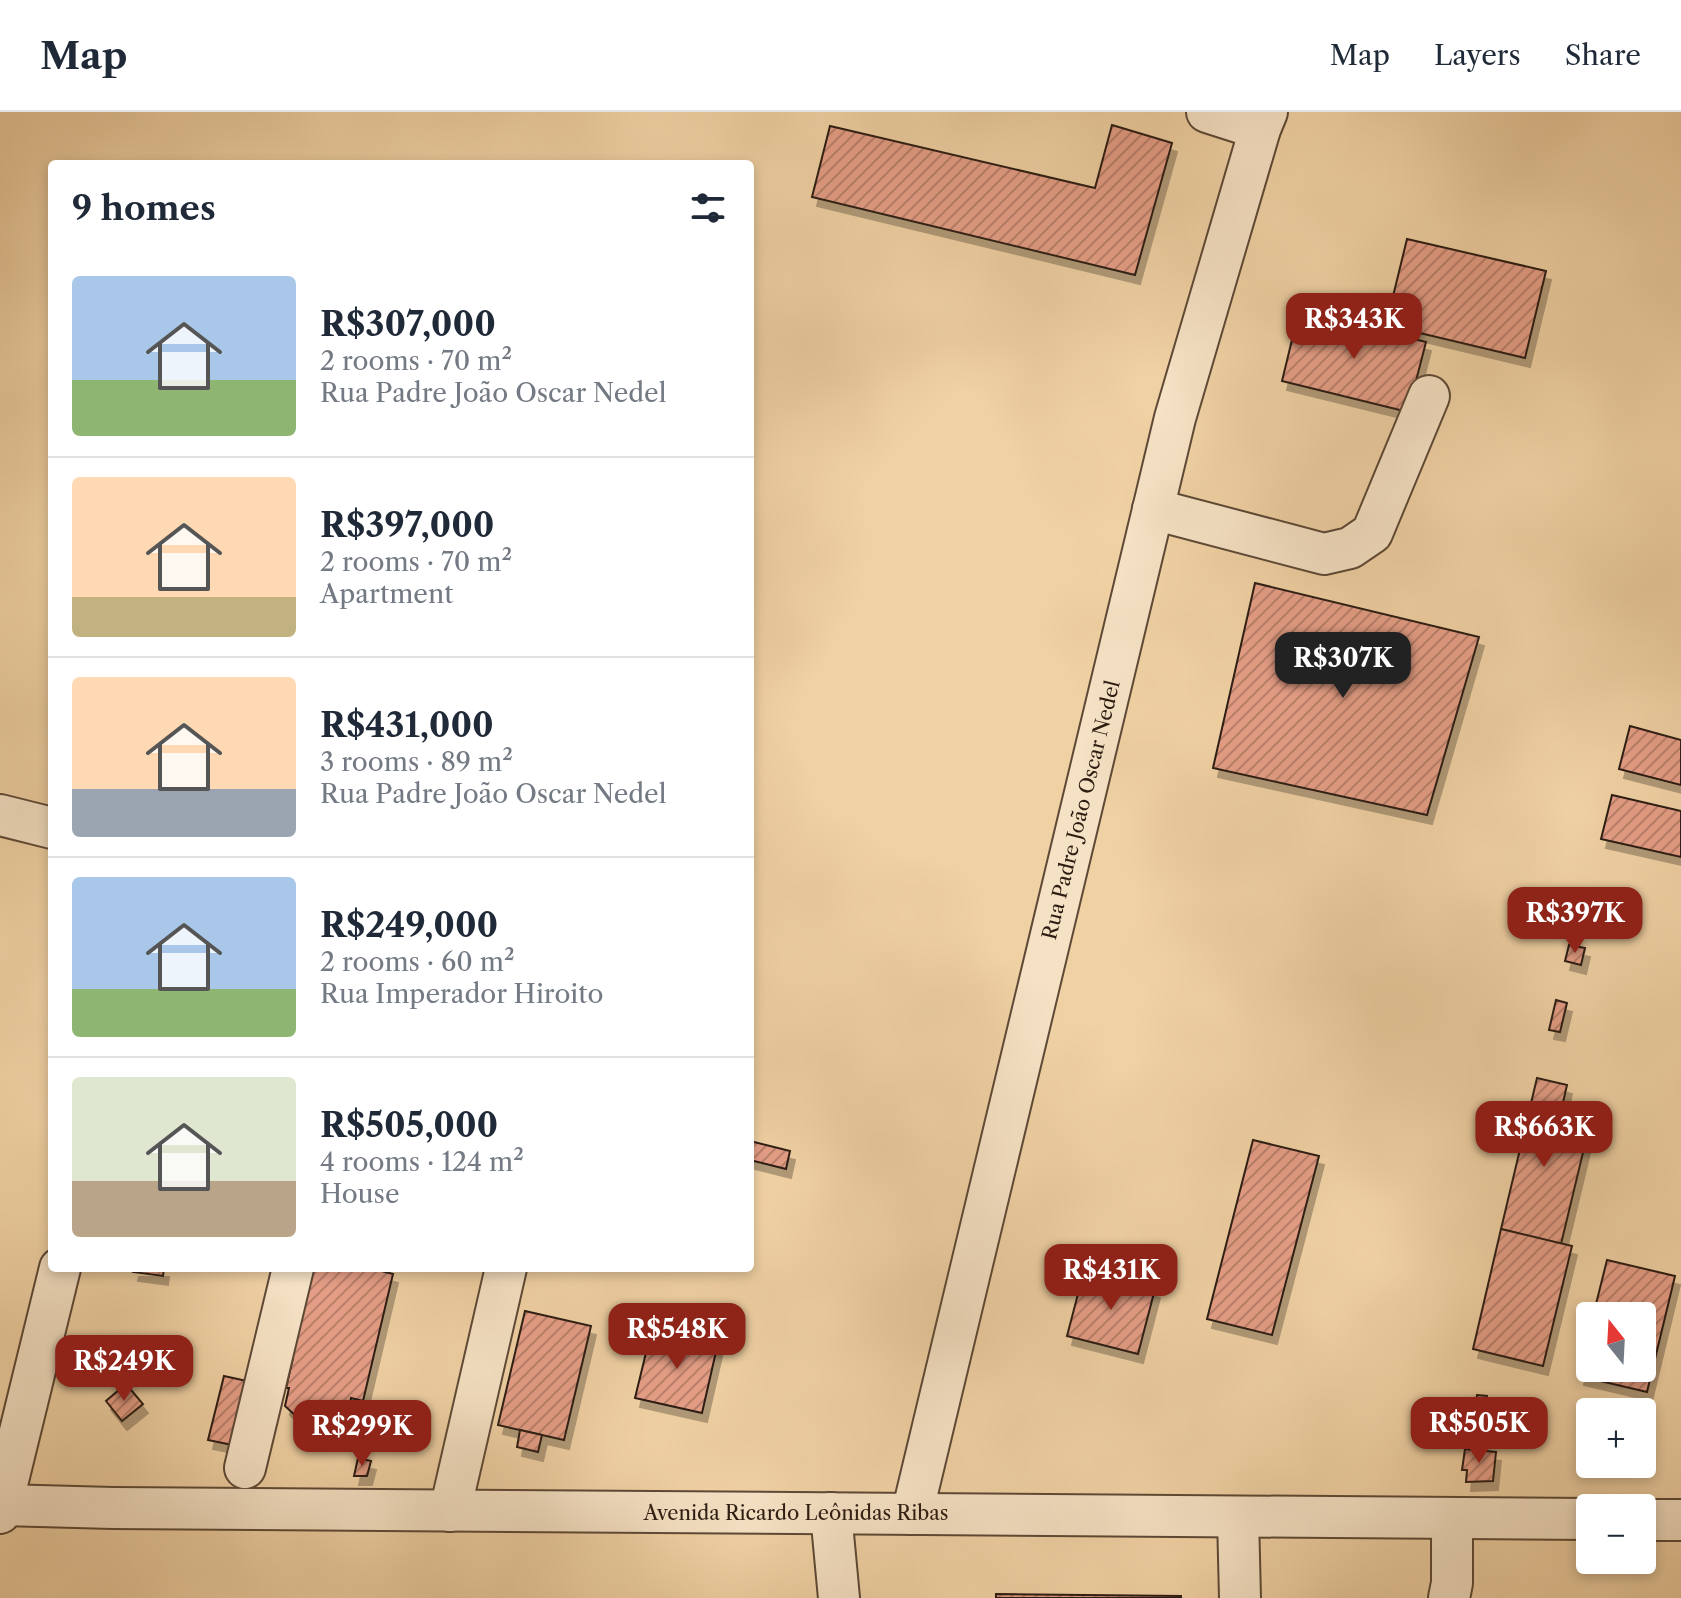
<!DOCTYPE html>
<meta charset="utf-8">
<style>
body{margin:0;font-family:"Libre Caslon Text",serif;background:#f2f2f3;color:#1f2937;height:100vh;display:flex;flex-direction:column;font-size:30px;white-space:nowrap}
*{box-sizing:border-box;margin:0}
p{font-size:26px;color:#747a83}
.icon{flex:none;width:44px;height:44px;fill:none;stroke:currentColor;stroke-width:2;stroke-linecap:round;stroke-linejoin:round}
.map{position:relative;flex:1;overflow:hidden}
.panel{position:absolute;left:48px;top:48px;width:706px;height:1112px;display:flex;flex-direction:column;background:#fff;border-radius:8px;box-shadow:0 4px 12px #0003}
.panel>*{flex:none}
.needle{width:52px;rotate:342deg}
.fabs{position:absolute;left:1576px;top:1190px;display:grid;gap:16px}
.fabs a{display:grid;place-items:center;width:80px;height:80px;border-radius:8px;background:#fff;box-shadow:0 4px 12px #0003;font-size:40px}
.price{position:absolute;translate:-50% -68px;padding:0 18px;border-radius:16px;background:#8f2418;color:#fff;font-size:26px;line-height:52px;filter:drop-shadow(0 2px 4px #0008)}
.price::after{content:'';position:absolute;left:50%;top:48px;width:24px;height:18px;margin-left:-12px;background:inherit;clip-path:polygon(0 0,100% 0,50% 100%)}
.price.on{background:#222;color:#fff}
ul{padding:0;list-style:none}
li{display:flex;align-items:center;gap:24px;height:200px;padding:0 24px}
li+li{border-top:2px solid #e0e1e3}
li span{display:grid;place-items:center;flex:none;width:224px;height:160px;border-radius:8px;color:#555}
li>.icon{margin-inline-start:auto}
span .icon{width:96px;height:96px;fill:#fffc;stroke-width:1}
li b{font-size:34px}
h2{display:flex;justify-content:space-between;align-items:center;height:96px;padding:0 24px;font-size:34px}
header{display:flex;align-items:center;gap:48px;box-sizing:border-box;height:112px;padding:0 40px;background:#fff;border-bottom:2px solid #e0e1e3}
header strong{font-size:38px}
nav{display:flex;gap:44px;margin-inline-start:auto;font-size:28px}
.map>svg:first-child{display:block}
</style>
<header>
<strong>Map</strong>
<nav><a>Map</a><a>Layers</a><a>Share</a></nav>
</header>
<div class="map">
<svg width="1681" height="1486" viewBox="0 0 1681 1486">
<defs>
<pattern id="building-hatch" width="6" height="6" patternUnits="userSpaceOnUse" patternTransform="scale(2)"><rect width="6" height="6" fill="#e59e86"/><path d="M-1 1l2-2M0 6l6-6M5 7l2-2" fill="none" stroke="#ba806c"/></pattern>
<filter id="shadow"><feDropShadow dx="5" dy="9" stdDeviation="0" flood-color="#0004"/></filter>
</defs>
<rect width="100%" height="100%" fill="#f0d1a4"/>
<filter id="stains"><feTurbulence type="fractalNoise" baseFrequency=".0025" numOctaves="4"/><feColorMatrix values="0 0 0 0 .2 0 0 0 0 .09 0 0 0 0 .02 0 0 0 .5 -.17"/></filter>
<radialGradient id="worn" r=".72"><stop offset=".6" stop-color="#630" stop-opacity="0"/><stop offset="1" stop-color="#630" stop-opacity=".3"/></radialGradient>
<g fill="url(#building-hatch)" stroke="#2c1c12" stroke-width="2" filter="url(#shadow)">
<polygon points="1112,13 1172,31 1135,163 812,85 830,14 1095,76"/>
<polygon points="1407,127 1546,159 1525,246 1386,213"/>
<polygon points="1299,199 1426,230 1408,300 1282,269"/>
<polygon points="1255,471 1479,525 1427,703 1213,656"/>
<polygon points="1630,614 1681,628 1681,673 1619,657"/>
<polygon points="1612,683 1681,699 1681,745 1601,727"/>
<polygon points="1569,833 1585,836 1581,853 1565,849"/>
<polygon points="1556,888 1567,891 1560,920 1549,918"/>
<polygon points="1537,966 1567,973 1557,1017 1587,1024 1561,1132 1501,1117"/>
<polygon points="1253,1028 1319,1044 1272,1223 1207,1207"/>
<polygon points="750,1029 790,1039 786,1057 750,1048"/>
<polygon points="1501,1117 1572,1134 1543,1254 1473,1237"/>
<polygon points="1607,1148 1675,1164 1647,1280 1579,1264 1590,1217 1590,1256 1642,1256 1642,1204 1593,1204"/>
<polygon points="134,1156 164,1156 163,1164 133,1160"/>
<polygon points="309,1156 370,1156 393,1162 363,1289 351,1286 350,1292 342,1291 339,1308 319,1311 306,1310 299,1307 285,1294 289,1276 286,1276 293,1246 287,1245"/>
<polygon points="1084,1159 1155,1177 1138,1242 1067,1224"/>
<polygon points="525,1199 591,1214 564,1328 498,1313"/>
<polygon points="652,1216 718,1231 702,1301 635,1286"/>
<polygon points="224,1264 256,1271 242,1335 208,1328"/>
<polygon points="126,1272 143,1292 122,1309 106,1289"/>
<polygon points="1477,1283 1487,1284 1481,1321 1470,1319"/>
<polygon points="520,1318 542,1323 538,1340 517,1335"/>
<polygon points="1465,1337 1496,1340 1493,1369 1466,1370 1467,1358 1462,1358"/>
<polygon points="358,1346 371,1349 367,1364 354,1364"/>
<polygon points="996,1482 1181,1484 1181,1486 996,1486"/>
</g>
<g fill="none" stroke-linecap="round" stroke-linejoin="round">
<g stroke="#5d4936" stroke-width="44">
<g id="minor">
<polyline points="1207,0 1260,17"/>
<polyline points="1153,397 1324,442 1350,436 1372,421 1429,284"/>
<polyline points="0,703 52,716"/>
<polyline points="245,1356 293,1156"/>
<polyline points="2,1393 113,1396 1590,1407"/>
<polyline points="450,1399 506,1156"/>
<polyline points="0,1401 60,1156"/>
<polyline points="831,1401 839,1486"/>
<polyline points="912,1402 1175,306 1260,17 1267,0"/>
<polyline points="1238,1405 1240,1486"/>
<polyline points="1642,1408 1681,1408"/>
<polyline points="1449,1486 1452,1471 1452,1406"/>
</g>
</g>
<use href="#minor" stroke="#f5e1c4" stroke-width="40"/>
</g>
<g text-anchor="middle" stroke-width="7" stroke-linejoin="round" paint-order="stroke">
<g font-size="20" fill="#2c1c12" stroke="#f5e1c4">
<text transform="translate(1081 698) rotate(-76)" y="7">Rua Padre João Oscar Nedel</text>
<text x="796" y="1408">Avenida Ricardo Leônidas Ribas</text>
</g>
</g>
<rect width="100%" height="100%" filter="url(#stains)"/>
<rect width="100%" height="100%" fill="url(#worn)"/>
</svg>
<div class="fabs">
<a><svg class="needle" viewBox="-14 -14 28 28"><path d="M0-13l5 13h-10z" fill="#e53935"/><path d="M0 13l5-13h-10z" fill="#747a83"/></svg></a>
<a>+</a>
<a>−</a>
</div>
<b class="price" style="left:1354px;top:249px">R$343K</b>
<b class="price on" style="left:1343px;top:588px">R$307K</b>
<b class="price" style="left:1575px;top:843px">R$397K</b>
<b class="price" style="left:1544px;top:1057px">R$663K</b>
<b class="price" style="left:1111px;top:1200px">R$431K</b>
<b class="price" style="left:677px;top:1259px">R$548K</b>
<b class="price" style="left:124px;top:1291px">R$249K</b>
<b class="price" style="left:1479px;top:1353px">R$505K</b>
<b class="price" style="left:362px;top:1356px">R$299K</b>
<section class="panel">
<h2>9 homes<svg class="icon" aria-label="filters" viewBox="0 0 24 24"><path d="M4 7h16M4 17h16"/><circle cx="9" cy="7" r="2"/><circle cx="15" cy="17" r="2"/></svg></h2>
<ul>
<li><span style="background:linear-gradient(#a9c7e8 65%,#8fb573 0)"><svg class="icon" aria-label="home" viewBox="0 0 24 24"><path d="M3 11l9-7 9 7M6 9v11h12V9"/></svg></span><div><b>R$307,000</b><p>2 rooms · 70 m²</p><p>Rua Padre João Oscar Nedel</p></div></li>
<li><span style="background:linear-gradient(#ffd9b3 75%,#c2b280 0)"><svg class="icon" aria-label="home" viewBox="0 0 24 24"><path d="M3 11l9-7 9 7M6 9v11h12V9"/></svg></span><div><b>R$397,000</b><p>2 rooms · 70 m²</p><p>Apartment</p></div></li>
<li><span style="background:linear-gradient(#ffd9b3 70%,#9aa5b1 0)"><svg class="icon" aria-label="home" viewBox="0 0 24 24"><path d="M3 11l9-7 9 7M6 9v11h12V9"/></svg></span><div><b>R$431,000</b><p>3 rooms · 89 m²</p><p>Rua Padre João Oscar Nedel</p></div></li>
<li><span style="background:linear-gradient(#a9c7e8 70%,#8fb573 0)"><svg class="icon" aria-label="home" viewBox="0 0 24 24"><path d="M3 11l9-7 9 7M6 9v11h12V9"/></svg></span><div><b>R$249,000</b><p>2 rooms · 60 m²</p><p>Rua Imperador Hiroito</p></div></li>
<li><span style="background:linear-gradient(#dfe7d0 65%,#b9a48a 0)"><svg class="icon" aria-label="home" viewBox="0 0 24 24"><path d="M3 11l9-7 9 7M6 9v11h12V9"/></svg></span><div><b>R$505,000</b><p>4 rooms · 124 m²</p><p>House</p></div></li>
</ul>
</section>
</div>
